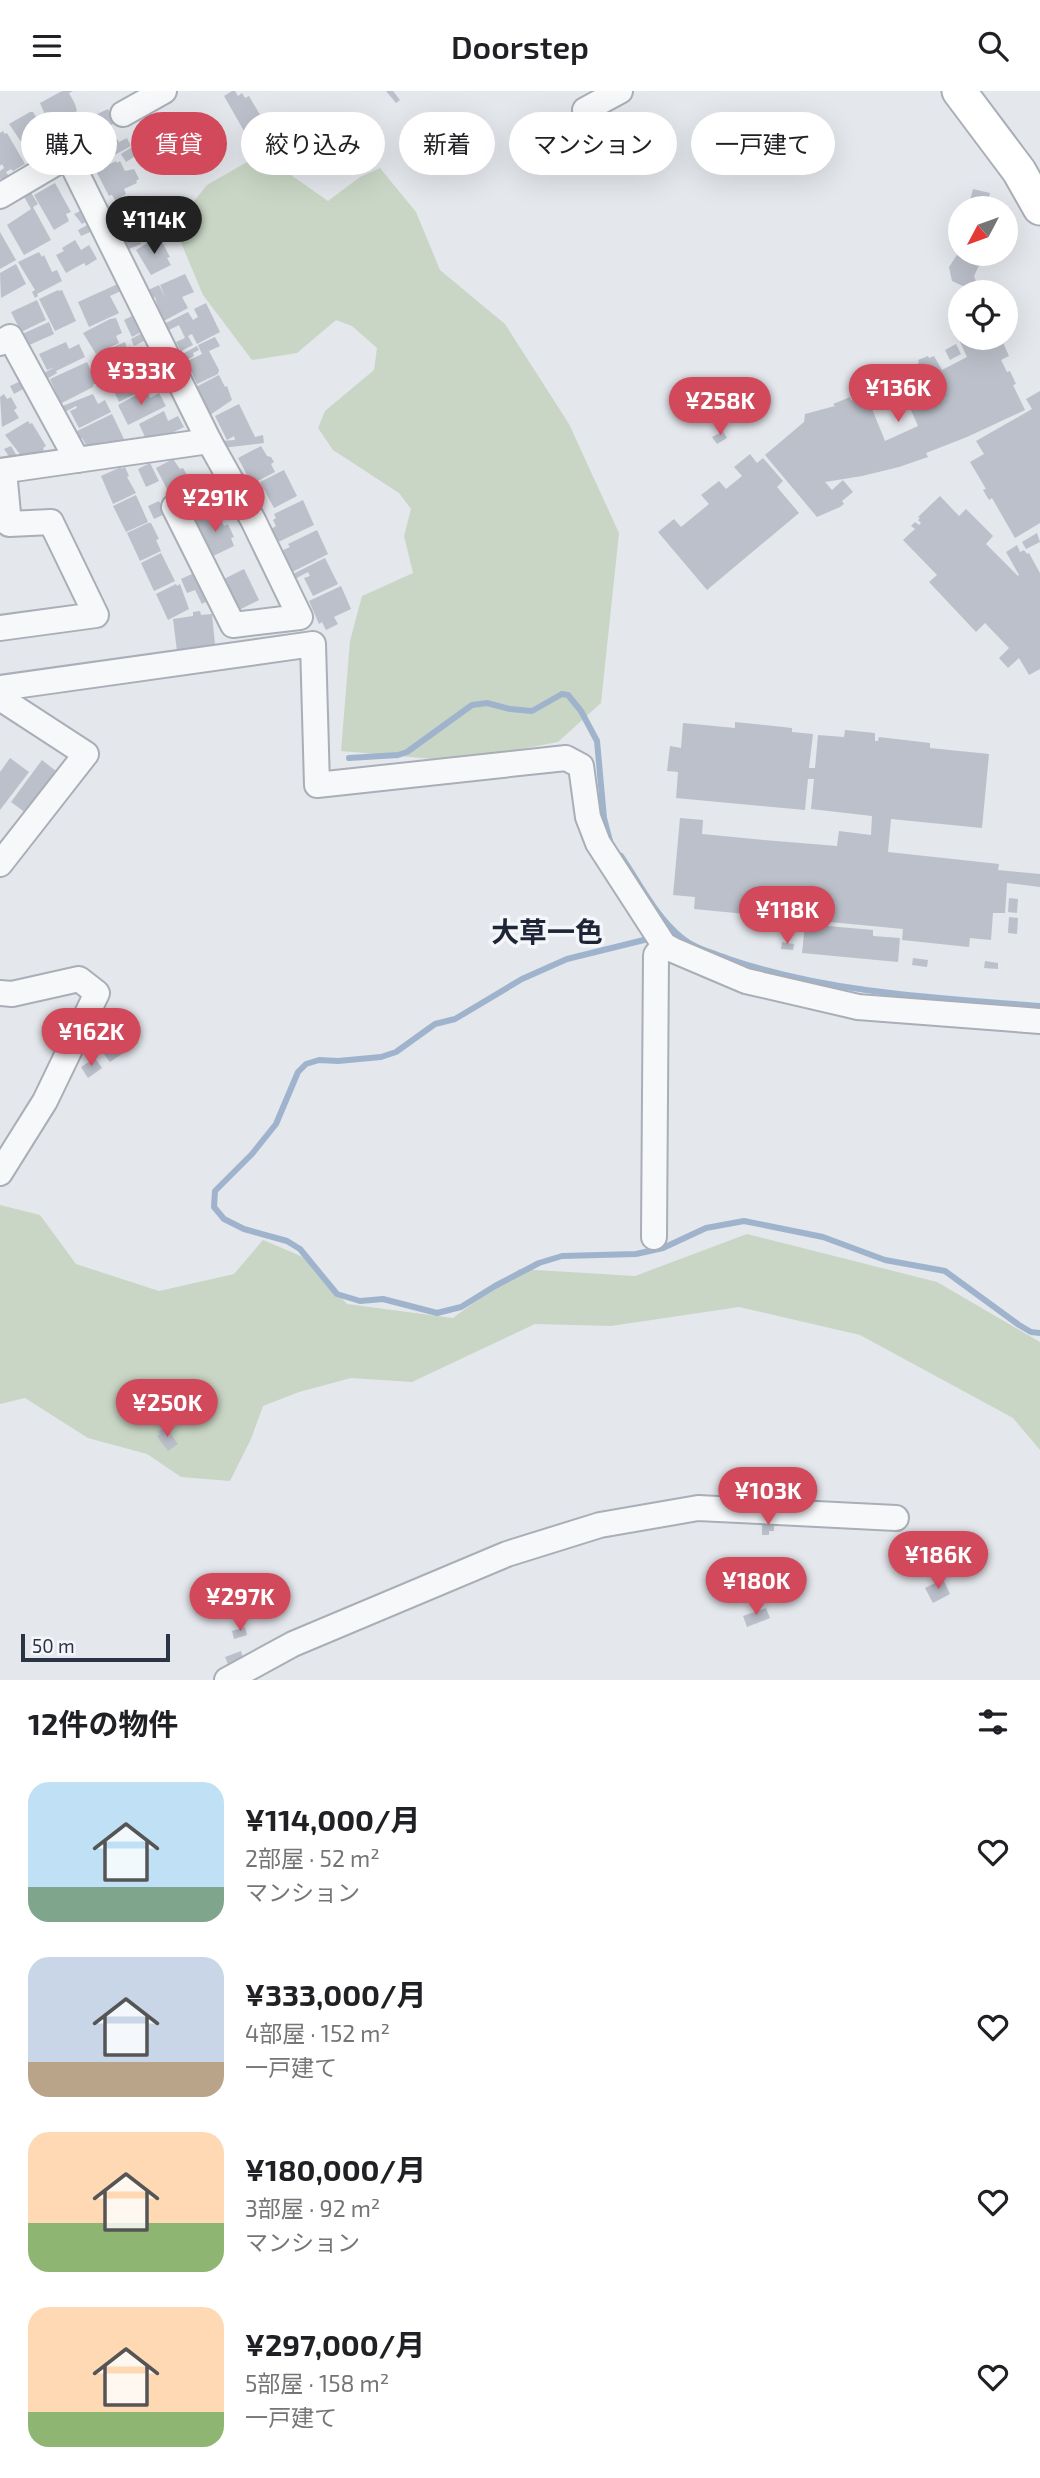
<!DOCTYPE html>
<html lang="ja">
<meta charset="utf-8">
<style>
body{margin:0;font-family:"Exo 2","Noto Sans JP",sans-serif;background:#f2f2f2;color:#202124;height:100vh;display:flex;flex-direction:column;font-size:26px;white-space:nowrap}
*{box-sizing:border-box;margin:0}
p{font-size:23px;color:#757577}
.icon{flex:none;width:38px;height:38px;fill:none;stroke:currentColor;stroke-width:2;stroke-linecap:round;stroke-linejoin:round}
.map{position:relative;height:1589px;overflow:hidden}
.details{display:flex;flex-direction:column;background:#fff;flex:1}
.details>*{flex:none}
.top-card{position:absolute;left:21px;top:21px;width:999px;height:63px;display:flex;gap:14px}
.needle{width:46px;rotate:229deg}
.tools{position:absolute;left:948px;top:105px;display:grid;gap:14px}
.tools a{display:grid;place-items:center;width:70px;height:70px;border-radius:50%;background:#fff;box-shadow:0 7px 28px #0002;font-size:35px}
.scale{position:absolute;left:21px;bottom:18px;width:149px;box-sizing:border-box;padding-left:7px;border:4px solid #2b3445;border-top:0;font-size:19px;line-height:24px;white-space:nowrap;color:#2b3445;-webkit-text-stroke:5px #f4f6f9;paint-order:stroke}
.price{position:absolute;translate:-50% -60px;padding:0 16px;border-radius:24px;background:#d1495b;color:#fff;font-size:23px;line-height:46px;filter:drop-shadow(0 2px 4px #0008)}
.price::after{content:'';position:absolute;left:50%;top:42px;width:21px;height:16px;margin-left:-10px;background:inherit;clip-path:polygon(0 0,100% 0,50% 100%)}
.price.selected{background:#222;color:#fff}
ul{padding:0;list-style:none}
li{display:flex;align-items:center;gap:21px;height:175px;padding:0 28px}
li span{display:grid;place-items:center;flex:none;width:196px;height:140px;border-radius:21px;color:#555}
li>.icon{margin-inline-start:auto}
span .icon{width:84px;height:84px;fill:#fffc;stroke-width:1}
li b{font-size:30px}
h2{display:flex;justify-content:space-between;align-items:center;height:84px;padding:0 28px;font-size:30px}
.pill{padding:0 24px;border-radius:32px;background:#fff;box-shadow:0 7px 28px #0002;font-size:24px;line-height:63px}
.pill.selected{background:#d1495b;color:#fff}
header{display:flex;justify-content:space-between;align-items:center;height:91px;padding:0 28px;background:#fff;font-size:32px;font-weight:600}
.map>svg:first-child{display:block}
</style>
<header><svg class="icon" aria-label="menu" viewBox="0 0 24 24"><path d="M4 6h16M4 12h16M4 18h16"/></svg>Doorstep<svg class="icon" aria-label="search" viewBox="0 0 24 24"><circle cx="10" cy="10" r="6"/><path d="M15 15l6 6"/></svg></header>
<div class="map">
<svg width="1040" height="1589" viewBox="0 0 1040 1589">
<rect width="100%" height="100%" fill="#e4e7ec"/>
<g fill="#c9d6c5">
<polygon points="261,63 328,110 360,86 380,77 416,121 440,179 505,233 569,333 619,442 601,612 558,651 457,670 341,660 350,550 362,505 413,482 404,445 411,418 399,402 333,359 318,337 325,320 374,279 377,257 352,235 336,229 297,262 252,269 203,204 174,135 207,94"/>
<polygon points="0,1114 40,1124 76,1173 159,1200 234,1183 263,1149 303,1166 347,1213 453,1227 519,1178 635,1185 747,1143 937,1191 1040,1251 1040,1359 1013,1327 860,1244 739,1216 611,1235 535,1233 412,1291 351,1287 299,1301 263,1315 251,1348 230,1390 181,1386 147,1363 88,1347 25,1307 0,1313"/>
</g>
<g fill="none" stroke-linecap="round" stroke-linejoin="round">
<g stroke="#9fb4cc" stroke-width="6">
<polyline points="349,667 398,664 407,661 472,614 487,612 510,618 532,620 562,603 568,604 581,620 597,650 604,727 610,750"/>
<path d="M 621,765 C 639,791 656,826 681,846 C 693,857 714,862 729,868 C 829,902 935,907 1040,915"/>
<polyline points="652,847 567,868 522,888 455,928 435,933 396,961 381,966 338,970 319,969 306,973 298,981 276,1033 252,1063 215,1100 214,1116 224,1128 244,1138 287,1150 300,1158 337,1203 360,1210 383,1208 437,1222 461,1216 495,1195 539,1172 562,1165 636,1163 663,1157 706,1137 744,1130 823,1146 885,1169 945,1180 1019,1234 1031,1241 1040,1242"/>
</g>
</g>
<g fill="#bbc0ca">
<polygon points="62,0 73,0 69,2 75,13 77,20 75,21 82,34 65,43 62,39 54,44 40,12"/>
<polygon points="232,0 235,0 238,5 242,2 245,7 249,5 263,29 244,40 224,5"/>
<polygon points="386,0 393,0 400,9 396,12"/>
<polygon points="108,18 115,32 108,36 115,49 117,48 119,51 127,47 131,55 94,75 84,58 90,55 87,49 93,46 90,40 100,35 95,24"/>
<polygon points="30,21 33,21 46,43 26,58 9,33"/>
<polygon points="3,40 5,43 7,42 25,73 13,80 11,78 6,81 11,88 4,93 0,87 0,80 4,77 2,73 0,75 0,42"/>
<polygon points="132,56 137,64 126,71 121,63"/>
<polygon points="33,60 40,72 32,76 25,64"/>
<polygon points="116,70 117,72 120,70 125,80 134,78 139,88 136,90 137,92 124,98 126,103 115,109 112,104 109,105 96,80"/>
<polygon points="55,92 71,121 66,123 69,130 54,139 34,104"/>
<polygon points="973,98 990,102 986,117 968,117"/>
<polygon points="30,100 38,113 33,116 51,149 24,164 7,134 31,118 23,104"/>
<polygon points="137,110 144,121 146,120 155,140 140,149 141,153 129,158 124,150 131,147 115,117"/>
<polygon points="80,120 82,125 86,123 89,129 82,133 74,123"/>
<polygon points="91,132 95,139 81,145 78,139"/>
<polygon points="0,141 16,169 0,178"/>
<polygon points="159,145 170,166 167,167 171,174 151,184 136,159"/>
<polygon points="75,149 81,159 89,154 97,168 86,175 84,172 66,182 56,164 64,160 62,157"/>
<polygon points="961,158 961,163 976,163 983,166 974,185 977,193 974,200 952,190 949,176"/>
<polygon points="39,161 42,166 44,164 52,181 57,179 62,190 37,203 38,205 35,207 32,201 35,199 18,171"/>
<polygon points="16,173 26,193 1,207 0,182"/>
<polygon points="185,183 194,201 182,206 188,217 162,231 155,206 150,208 146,200 159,194 166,208 160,194"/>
<polygon points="120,192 123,199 110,205 119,222 89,236 78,211"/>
<polygon points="58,199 59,200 62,199 76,230 55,240 39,208"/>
<polygon points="37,209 46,229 21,241 11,221"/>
<polygon points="206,212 220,241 197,253 192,243 188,245 193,254 181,260 176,251 185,247 179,234 167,240 164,233 188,221 193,229 198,226 194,218"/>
<polygon points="134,224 143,240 132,246 124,229"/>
<polygon points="116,227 122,242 116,245 119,252 96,263 83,242 110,228"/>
<polygon points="49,231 54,243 27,255 22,243"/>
<polygon points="144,241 148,248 134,255 131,248"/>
<polygon points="215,246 220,255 209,260 219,279 218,283 197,293 191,280 188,282 183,272 202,263 198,254"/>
<polygon points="968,247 1001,247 1009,265 1001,269 1007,281 1010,280 1016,293 1013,294 1025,319 967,346 926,362 928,366 899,376 862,385 825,391 832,399 843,389 853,401 842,410 844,413 840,416 817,426 765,364 804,331 805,323 835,315 833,313 850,306 851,309 866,303 885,350 918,335 895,283 919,272 918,269 928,265 929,267 934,265 942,279 967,266 960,251"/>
<polygon points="66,251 69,258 79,253 85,266 56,280 57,282 45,289 42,283 55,276 47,279 39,263"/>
<polygon points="125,251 127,257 130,255 136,268 126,272 128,277 108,286 95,264"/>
<polygon points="956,253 961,263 950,269 945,259"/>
<polygon points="197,255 199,259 193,262 194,265 181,272 177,266"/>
<polygon points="87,271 96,292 93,294 93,296 58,314 55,308 58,306 50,288"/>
<polygon points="137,277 144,298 119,311 109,290"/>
<polygon points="163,282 167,288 154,295 151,288"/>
<polygon points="219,284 225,296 227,295 232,309 207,326 202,317 206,315 196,296"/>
<polygon points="23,289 27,296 14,303 10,295"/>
<polygon points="168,289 171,295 158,302 155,296"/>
<polygon points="146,299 150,307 159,302 166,315 128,334 118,314"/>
<polygon points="1040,300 1040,432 1015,447 992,407 989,409 983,399 986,398 970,371 984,363 976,350 1032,318 1026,308"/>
<polygon points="4,303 7,308 11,306 17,317 14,319 19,327 2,336 0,306"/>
<polygon points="93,303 98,313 105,309 111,321 79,337 70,320 77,317 76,315 63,322 60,316"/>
<polygon points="239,313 255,346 263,344 264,352 222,357 221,350 235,349 234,345 227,349 215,325"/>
<polygon points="164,320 168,330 178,325 184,336 155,350 152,345 146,348 139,333"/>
<polygon points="112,323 124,348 109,356 106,350 89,359 82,347 78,349 75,341"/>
<polygon points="28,330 30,333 32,332 46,355 43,357 44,359 32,367 29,363 23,367 5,344"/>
<polygon points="723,340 727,347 717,353 712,346"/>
<polygon points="11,355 18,367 12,370 4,358"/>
<polygon points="261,355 267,365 271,366 274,371 271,373 275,381 252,393 238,367"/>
<polygon points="750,363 757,372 763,367 783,390 777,396 799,422 707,499 658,441 674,428 681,436 709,413 701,404 719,390 726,398 742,385 734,376"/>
<polygon points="173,368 180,378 183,377 188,386 185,387 188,394 170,404 156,377"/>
<polygon points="150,372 159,390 146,396 138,378"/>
<polygon points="121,376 121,378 125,376 129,385 127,386 136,402 113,413 101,385"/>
<polygon points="284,379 297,405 274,417 260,391"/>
<polygon points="136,404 148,431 126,441 113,415"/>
<polygon points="940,405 959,425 966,418 993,445 986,453 1018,485 1019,484 1006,461 1017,454 1020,461 1024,459 1027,463 1029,462 1040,482 1040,578 1029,584 1019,567 1008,577 999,567 1009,557 985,532 976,541 929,491 937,484 903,449 915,438 911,435 915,431 919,434 921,432 918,429 920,427 918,426"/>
<polygon points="303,409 314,434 276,452 269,439 276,435 273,429 276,427 274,423"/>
<polygon points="159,410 165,423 154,428 148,415"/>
<polygon points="212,420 214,424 218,422 224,435 228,433 234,446 231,447 234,455 209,467 196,433 197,428 205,424 210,427 208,422"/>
<polygon points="148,432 151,432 159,448 156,449 161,460 140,470 127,442"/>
<polygon points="317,439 328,463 290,482 279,461 290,456 288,453"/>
<polygon points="1037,442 1040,451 1026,458 1022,451"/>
<polygon points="161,462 175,490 154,500 141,472"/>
<polygon points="325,467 338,493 313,505 304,487 310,485 308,481 293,489 291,484"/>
<polygon points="244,478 259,509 237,520 222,489"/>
<polygon points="194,482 207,510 202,513 195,499 187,502 181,488"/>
<polygon points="176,493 177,495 180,493 189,518 168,529 156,503"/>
<polygon points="341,495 351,518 334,526 338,533 326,539 322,531 319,533 309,510"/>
<polygon points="200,520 201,524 212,523 215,554 177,560 173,528 193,525 193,521"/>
<polygon points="735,631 792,637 792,641 813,643 809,677 815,677 818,644 844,646 845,639 875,642 875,650 878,650 879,646 930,652 930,657 989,663 982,737 891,728 888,761 999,773 998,779 1040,783 1040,796 1007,792 1005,822 993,822 991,849 970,847 969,856 902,849 903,838 694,818 695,806 673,804 680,727 703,729 702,743 764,749 837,755 839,740 871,744 872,725 811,718 814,688 808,688 805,719 676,707 678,681 667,680 670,655 681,657 683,632 735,637"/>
<polygon points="10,667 29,681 0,719 0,681"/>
<polygon points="42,669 56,680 26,722 11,711"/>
<polygon points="1009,807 1018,808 1017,822 1008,821"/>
<polygon points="1009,826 1018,827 1017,843 1008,842"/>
<polygon points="805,833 873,839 873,845 900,847 898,871 802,862"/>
<polygon points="782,851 794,853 793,859 781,858"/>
<polygon points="913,867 928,869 927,876 912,874"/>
<polygon points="985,870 998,872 998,878 984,877"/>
<polygon points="126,934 138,952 110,971 97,954"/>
<polygon points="95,967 102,977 88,987 81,976"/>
<polygon points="165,1335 178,1353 168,1360 157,1345 160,1343 158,1341"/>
<polygon points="762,1430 774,1430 774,1440 769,1440 769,1444 762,1444"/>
<polygon points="943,1488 950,1503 933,1512 925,1497"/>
<polygon points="234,1491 240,1510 223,1515 217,1497"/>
<polygon points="766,1517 770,1527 747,1536 743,1525"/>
<polygon points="245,1536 247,1544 234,1548 232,1540"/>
<polygon points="241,1560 243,1567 228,1573 225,1566"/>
</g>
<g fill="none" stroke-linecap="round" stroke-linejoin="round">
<g stroke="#a9aeb7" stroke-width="28">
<g id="minor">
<polyline points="585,19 620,0"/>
<polyline points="123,23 164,0"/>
<polyline points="0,105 68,65 209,350 253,429 300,526 233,534 174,416 231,390"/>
<polyline points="0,252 10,246 77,369"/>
<polyline points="0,380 209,350"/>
<polyline points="0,537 96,524 51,431 9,433 4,380"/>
<polyline points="0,597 313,553 317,694 566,667 581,675 588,726 598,752 664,854 673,859 746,890 858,916 1040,930"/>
<polyline points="0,607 86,663 0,773"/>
<polyline points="0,902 12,903 79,888 97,902 45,1010 0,1082"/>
<polyline points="654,1146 656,864 664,854"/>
<polyline points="227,1589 293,1553 507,1463 600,1434 698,1417 896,1427"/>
</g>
</g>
<g stroke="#a9aeb7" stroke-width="37">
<polyline id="secondary" points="959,0 1019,80 1040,117"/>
</g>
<use href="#minor" stroke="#f7f8fa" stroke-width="24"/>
<use href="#secondary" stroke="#fff" stroke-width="33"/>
</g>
<g text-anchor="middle" stroke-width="7" stroke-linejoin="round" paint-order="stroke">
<g font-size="28" font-weight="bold" fill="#1d2536" stroke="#f4f6f9">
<text x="547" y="851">大草一色</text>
</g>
</g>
</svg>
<div class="tools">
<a><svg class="needle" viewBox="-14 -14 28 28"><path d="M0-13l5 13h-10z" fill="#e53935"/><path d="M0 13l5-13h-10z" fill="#757577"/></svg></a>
<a><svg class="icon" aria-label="locate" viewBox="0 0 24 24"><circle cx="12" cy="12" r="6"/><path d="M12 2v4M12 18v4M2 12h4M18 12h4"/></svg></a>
</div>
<div class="scale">50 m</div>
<b class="price selected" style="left:154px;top:165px">¥114K</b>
<b class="price" style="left:141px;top:316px">¥333K</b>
<b class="price" style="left:898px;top:333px">¥136K</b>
<b class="price" style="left:720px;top:346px">¥258K</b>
<b class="price" style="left:215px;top:443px">¥291K</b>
<b class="price" style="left:787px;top:855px">¥118K</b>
<b class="price" style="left:91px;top:977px">¥162K</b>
<b class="price" style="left:167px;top:1348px">¥250K</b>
<b class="price" style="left:768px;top:1436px">¥103K</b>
<b class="price" style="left:938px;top:1500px">¥186K</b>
<b class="price" style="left:756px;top:1526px">¥180K</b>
<b class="price" style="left:240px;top:1542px">¥297K</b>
<div class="top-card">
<a class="pill">購入</a>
<a class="pill selected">賃貸</a>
<a class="pill">絞り込み</a>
<a class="pill">新着</a>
<a class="pill">マンション</a>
<a class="pill">一戸建て</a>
</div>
</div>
<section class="details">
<h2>12件の物件<svg class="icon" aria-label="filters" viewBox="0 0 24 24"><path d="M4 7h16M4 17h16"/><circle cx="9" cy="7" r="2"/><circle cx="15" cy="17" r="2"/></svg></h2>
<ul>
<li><span style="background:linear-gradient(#bfe0f5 75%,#7fa58c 0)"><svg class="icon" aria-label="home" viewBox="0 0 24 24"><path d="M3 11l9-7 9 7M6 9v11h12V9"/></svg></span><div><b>¥114,000/月</b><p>2部屋 · 52 m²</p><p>マンション</p></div><svg class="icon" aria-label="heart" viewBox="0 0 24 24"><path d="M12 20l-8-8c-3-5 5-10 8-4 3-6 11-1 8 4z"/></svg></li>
<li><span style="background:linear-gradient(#c9d6e8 75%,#b9a48a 0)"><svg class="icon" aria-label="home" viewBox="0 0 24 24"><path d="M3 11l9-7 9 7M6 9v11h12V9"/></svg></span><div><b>¥333,000/月</b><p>4部屋 · 152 m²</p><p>一戸建て</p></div><svg class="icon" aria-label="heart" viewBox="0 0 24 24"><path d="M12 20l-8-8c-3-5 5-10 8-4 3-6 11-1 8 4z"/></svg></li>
<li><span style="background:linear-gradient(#ffd9b3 65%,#8fb573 0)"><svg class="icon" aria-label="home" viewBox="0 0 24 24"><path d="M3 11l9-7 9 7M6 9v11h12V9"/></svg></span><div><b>¥180,000/月</b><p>3部屋 · 92 m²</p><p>マンション</p></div><svg class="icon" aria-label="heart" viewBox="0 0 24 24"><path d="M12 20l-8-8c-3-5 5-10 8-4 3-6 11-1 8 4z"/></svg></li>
<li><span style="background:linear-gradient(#ffd9b3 75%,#8fb573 0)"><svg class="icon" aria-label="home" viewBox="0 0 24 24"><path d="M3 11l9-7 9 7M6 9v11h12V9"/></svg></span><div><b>¥297,000/月</b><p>5部屋 · 158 m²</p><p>一戸建て</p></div><svg class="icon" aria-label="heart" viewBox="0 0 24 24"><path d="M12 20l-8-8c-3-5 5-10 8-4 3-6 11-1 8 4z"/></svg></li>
</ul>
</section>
